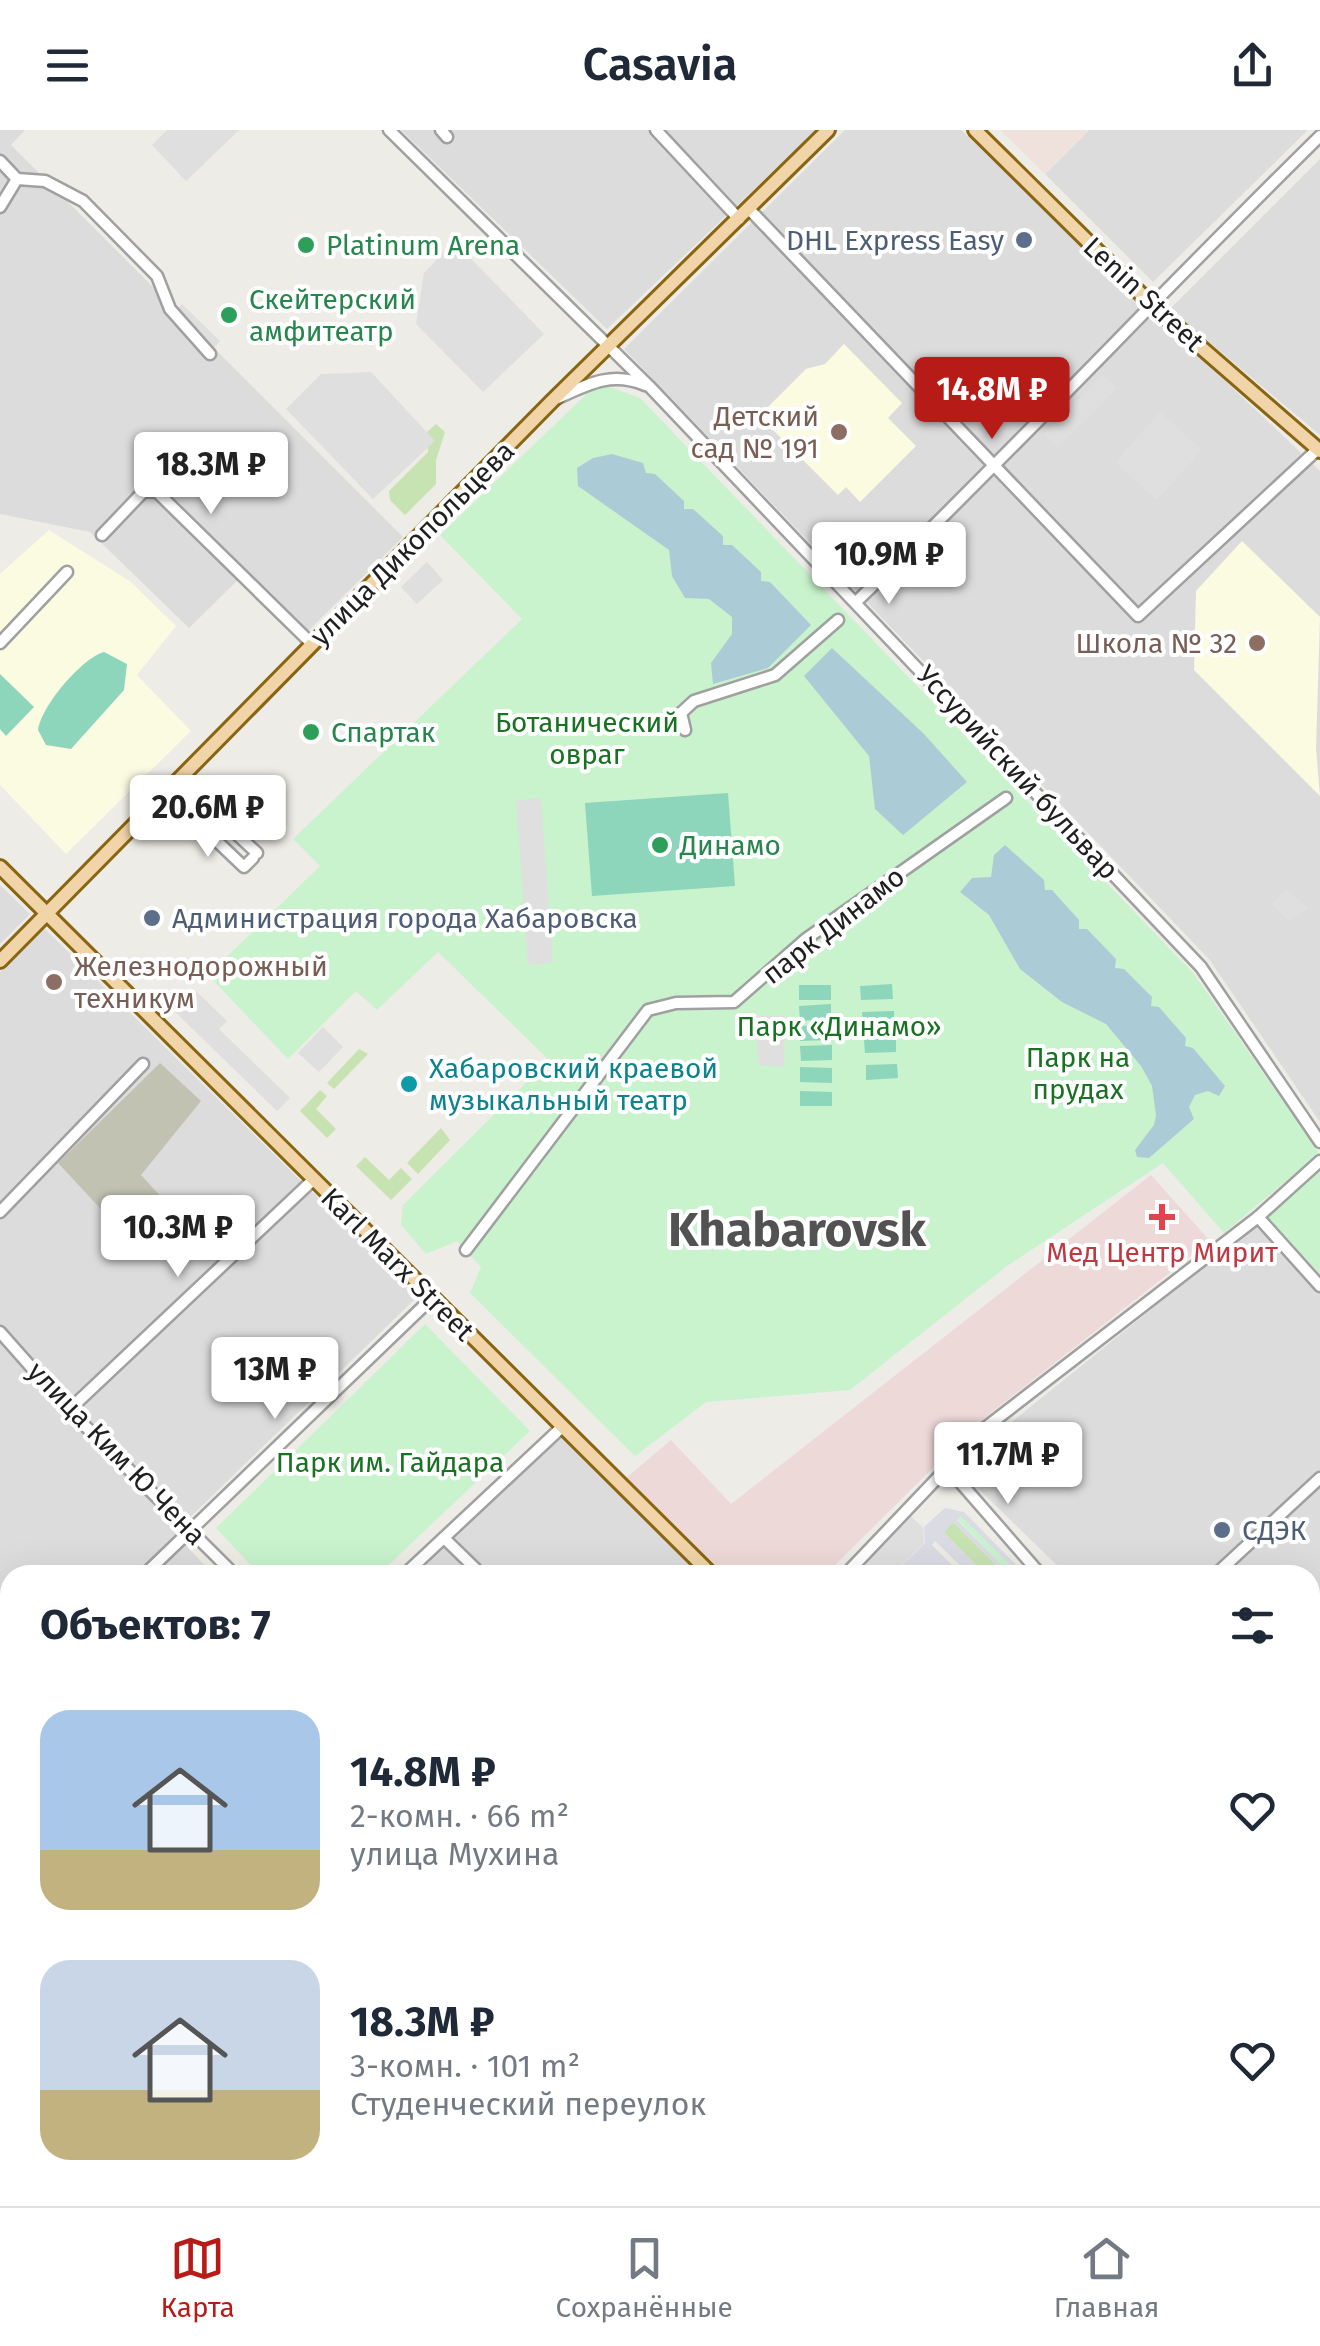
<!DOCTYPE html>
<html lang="ru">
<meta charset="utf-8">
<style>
body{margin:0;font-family:"Fira Sans",sans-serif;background:#f6f6f7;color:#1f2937;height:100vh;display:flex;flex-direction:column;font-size:38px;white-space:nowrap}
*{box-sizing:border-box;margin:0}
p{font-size:32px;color:#747a83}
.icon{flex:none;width:55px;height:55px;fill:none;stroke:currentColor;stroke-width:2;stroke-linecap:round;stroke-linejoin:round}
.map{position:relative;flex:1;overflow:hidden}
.sheet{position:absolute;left:0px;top:1435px;width:1320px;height:642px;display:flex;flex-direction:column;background:#fff;border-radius:30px 30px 0 0;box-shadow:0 10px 40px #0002}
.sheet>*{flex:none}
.price{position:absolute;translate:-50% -85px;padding:0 22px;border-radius:10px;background:#fff;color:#222;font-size:32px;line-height:65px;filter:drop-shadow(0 2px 5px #0008)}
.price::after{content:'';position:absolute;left:50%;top:60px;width:30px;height:22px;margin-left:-15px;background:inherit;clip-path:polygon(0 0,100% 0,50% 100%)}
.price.on{background:#b71b17;color:#fff}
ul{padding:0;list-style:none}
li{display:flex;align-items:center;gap:30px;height:250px;padding:0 40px}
li span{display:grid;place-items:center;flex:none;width:280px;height:200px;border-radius:30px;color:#555}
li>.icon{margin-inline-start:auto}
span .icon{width:120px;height:120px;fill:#fffc;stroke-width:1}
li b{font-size:42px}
h2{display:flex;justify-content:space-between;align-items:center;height:120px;padding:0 40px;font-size:42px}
header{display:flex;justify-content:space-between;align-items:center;height:130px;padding:0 40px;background:#fff;font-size:45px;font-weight:600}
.tabs{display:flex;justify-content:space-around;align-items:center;height:140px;border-top:2px solid #e0e1e3;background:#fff;font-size:28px;color:#747a83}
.tabs a{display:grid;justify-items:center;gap:5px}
.tabs .on{color:#b71b17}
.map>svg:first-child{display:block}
</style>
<header><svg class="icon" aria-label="menu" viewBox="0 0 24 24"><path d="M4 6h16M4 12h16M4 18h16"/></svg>Casavia<svg class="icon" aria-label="share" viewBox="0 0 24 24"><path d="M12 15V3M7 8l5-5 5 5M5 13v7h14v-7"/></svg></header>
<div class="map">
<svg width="1320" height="2076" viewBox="0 0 1320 2076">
<rect width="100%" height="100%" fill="#eeece6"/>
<g fill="#dddcdc">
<polygon points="0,0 25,0 11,15 403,407 308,501 246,442 189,498 90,402 0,384"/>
<polygon points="401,0 816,0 607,199"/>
<polygon points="845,0 961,0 1320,341 1320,992 1209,829 624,219"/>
<polygon points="1089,0 1308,0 1153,152 1045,44"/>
<polygon points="1320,29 1320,305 1170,179"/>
<polygon points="0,755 30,784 0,814"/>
<polygon points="44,798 418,1166 174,1403 214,1445 10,1445 10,1676 0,1666 0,842"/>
<polygon points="1257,1094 1320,1164 1320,1601 1310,1611 1310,1445 1067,1445 956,1337"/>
<polygon points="560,1304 702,1445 414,1445"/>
<polygon points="1320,1628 1320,1836 1310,1846 1310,1639"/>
<polygon points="1320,1871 1320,1932 1310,1917 1310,1880"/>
<polygon points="1310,1990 1320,2005 1320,2076 1118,2076 1127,2068 1310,2068"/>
<polygon points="283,2068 825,2068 817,2076 274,2076"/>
<polygon points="875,2068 1078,2068 1070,2076 867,2076"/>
</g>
<g fill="#edd9d7">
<polygon points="1151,1045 1210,1111 978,1293 825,1445 726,1445 625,1349 671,1310 731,1374"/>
<polygon points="0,1839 10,1843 10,2007 0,2003"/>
</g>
<g fill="#fbfbe2">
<polygon points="844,214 902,273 888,288 916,316 860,372 846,357 838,365 759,286 806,239 825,234"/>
<polygon points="49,400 131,452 176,496 137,545 191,601 66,724 0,655 0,444"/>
<polygon points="1242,411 1320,487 1316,618 1320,666 1194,540 1196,461"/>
<polygon points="589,2068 654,2068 663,2076 580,2076"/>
</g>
<polygon fill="#efe1db" points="1000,0 1089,0 1045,44"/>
<g fill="#c2c2b3">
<polygon points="160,933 201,971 141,1045 177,1084 138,1119 58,1033"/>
<polygon points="1318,1640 1320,1721 1310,1731 1310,1647"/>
</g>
<g fill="#c8e3b2">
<polygon points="436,294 445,302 436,330 436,354 405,385 390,370 389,361 428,322 427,302"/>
<polygon points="359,919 368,924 334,959 327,953"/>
<polygon points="320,960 327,966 316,979 336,999 327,1008 300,981"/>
<polygon points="441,998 450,1010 418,1044 407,1033"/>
<polygon points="365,1027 389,1050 401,1038 412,1049 391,1070 356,1036"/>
<polygon points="953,1392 1006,1445 986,1445 943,1402"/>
</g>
<g fill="#c8f3cd">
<polygon points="598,253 640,268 1194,844 1319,1023 1224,1103 1163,1033 1007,1136 850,1260 706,1272 635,1326 470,1163 481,1137 457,1111 426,1124 401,1095 403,1075 549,930 438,822 377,880 356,861 288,929 208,845 320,736 293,709 522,489 440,405"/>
<polygon points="1320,1040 1320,1144 1267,1087"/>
<polygon points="425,1194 530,1301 378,1445 260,1445 216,1398"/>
<polygon points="961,1386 1020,1445 1012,1445 957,1389"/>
<polygon points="0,2020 10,2024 10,2068 122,2068 143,2076 0,2076"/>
</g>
<g fill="#8dd5bb">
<path d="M 104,522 L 127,534 L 124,560 L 71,619 L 46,615 L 38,600 C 41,576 82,528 104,522 Z"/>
<polygon points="0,544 34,577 6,606 0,599"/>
<polygon points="728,663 735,756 592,766 585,673"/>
<polygon points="892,854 893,869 861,870 860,856"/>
<rect x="799" y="855" width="32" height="15"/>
<polygon points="831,874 831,889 800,891 799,876"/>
<polygon points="894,881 894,895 863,897 862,882"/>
<polygon points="831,895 832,910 800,911 800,896"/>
<polygon points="896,907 896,922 865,923 864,909"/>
<polygon points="832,915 832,930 801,931 800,916"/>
<polygon points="897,934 898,948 866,950 866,935"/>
<polygon points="800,937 832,938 832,953 800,952"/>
<polygon points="800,961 832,962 832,976 800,976"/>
</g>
<g fill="#dfdfdf">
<polygon points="167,0 239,0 186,51 152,15"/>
<polygon points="454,111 544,204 483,262 416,194 424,143"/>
<polygon points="182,174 220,211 211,222 170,187"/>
<polygon points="371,242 435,311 373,369 286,279 321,244"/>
<polygon points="1103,245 1117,258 1058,318 1044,305"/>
<polygon points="1160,282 1202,320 1157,370 1115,332"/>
<polygon points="427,432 443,450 417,474 401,457"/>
<polygon points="541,668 553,833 528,835 516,670"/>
<polygon points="1287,759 1308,778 1289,791 1272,774"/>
<polygon points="193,858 227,891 219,899 290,968 277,981 172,879"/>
<polygon points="754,886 785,886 784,937 759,935"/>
<polygon points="323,897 343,917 319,942 298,923"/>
<polygon points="910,1386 923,1397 924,1413 891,1445 852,1445"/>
</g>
<polygon fill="#dbdbe4" points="945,1378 964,1382 1026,1445 1020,1445 961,1386 957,1390 1012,1445 1006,1445 953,1392 944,1403 986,1445 970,1445 935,1411 932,1415 962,1445 892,1445 925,1413 924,1397"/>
<g fill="#abccd7">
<polygon points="612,324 643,333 646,343 655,344 684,371 684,379 693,379 723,406 723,415 732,415 761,442 761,451 770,452 811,495 768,538 713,554 711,533 732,504 732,487 709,469 685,468 672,446 669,420 578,356 577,338 593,328"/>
<polygon points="832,518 924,604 967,652 903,705 875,679 869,626 804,546"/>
<polygon points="1005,715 1044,750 1045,760 1052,760 1079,790 1079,799 1087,799 1116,829 1115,838 1124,839 1152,867 1151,876 1159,877 1186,908 1185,916 1193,918 1225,956 1219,966 1208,961 1195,965 1189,977 1194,989 1149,1028 1137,1027 1135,1020 1154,995 1156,985 1152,956 1141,936 1106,894 1062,872 1020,839 989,785 960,762 972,748 991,747 994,725"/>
</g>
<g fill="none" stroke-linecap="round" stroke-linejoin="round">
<g stroke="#a0a0a0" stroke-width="15">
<g id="minor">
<polyline points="389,0 649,256 1201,837 1320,1012"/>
<polyline points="441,0 447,7"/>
<polyline points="656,0 739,89"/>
<polyline points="0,31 17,49 45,51 83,71 157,146 170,179 210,224"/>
<polyline points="0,77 17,49"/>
<polyline points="749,79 1138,486 1318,319"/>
<path d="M 558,268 C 588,254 612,241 645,255"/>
<polyline points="102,405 144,361 157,362 312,514"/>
<path d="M 856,472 C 1014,320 1163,160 1320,6"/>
<polyline points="0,513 67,442"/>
<polyline points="685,600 681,583 694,571 775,545 838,490"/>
<polyline points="213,682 257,723"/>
<polyline points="200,695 244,737 253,728"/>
<polyline points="0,1082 143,934"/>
<polyline points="1258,1087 1320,1156"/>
<polyline points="466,1120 648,880 676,873 734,872 806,809 1006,668"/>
<polyline points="0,1202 69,1280 235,1445"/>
<polyline points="69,1280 314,1049"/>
<polyline points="946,1336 1041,1445"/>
<polyline points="444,1408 482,1445"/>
<polyline points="144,1445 432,1168"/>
<polyline points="404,1445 561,1298"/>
<polyline points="845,1445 985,1298 1258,1087 1320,1031"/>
<polyline points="1215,1445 1320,1348"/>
<polyline points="0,1584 10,1575"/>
<polyline points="0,1815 10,1806"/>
<polyline points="0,2011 10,2015"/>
<polyline points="143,2068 164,2076"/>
<polyline points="240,2076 248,2068"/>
<polyline points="565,2076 572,2068"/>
</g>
</g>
<g stroke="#896511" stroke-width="18">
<g id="major">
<polyline points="975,0 1150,173 1320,321"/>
<polyline points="0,737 712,1445"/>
<polyline points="0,831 552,271 828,0"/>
<polyline points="1310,1615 1320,1605"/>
<polyline points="1310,1863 1320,1853"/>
<polyline points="1310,1962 1320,1976"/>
<polyline points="845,2076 853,2068"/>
<polyline points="1093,2076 1102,2068"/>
</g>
</g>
<use href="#minor" stroke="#fff" stroke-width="10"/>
<use href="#major" stroke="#f1d4a8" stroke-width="12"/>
<g stroke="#6d6d6d" stroke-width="2.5">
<polyline points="1310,1609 1320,1599"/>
<polyline points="839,2076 848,2068"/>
</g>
</g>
<g fill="#5c6f8a" stroke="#fff" stroke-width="4">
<circle cx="1024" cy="110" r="10"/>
<circle cx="152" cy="788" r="10"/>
<circle cx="1222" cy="1400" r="10"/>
</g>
<g fill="#2e9e5b" stroke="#fff" stroke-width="4">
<circle cx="306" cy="115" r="10"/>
<circle cx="229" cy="185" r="10"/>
<circle cx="311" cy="602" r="10"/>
<circle cx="660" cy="715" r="10"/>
</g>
<g fill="#8d6e63" stroke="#fff" stroke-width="4">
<circle cx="839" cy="302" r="10"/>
<circle cx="1257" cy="513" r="10"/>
<circle cx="54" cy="852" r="10"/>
</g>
<circle fill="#0f9aa8" stroke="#fff" stroke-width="4" cx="409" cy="954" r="10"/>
<path fill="#e0444e" stroke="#fff" stroke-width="4" d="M1157 1072h10v10h10v10h-10v10h-10v-10h-10v-10h10z"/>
<g text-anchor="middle" stroke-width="8" stroke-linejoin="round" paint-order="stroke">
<g font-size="28" fill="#4e5e75" stroke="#fff" text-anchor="start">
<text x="1004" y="120" text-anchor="end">DHL Express Easy</text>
<text x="172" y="798">Администрация города Хабаровска</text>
<text x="1242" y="1410">СДЭК</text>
</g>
<g font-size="28" fill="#27864d" stroke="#fff" text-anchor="start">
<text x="326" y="125">Platinum Arena</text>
<text x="249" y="179">Скейтерский<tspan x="249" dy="32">амфитеатр</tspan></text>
<text x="331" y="612">Спартак</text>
<text x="680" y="725">Динамо</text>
</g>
<g font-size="28" fill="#1f1f1f" stroke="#fff">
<text transform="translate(1144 164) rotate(43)" y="10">Lenin Street</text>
<text transform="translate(412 413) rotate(-45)" y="10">улица Дикопольцева</text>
<text transform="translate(1018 642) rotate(47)" y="10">Уссурийский бульвар</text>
<text transform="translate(833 795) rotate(-38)" y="10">парк Динамо</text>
<text transform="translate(398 1134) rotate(45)" y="10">Karl Marx Street</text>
<text transform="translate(117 1323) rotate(46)" y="10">улица Ким Ю Чена</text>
</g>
<g font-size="28" fill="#785e54" stroke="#fff" text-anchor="end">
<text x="819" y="296">Детский<tspan x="819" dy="32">сад № 191</tspan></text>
<text x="1237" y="523">Школа № 32</text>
<text x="74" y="846" text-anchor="start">Железнодорожный<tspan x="74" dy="32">техникум</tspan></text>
</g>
<g font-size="28" fill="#187222" stroke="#fff">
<text x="587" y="602">Ботанический<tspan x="587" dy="32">овраг</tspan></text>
<text x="839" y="906">Парк «Динамо»</text>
<text x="1078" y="937">Парк на<tspan x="1078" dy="32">прудах</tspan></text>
<text x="390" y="1342">Парк им. Гайдара</text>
</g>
<g font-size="28" fill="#0d838f" stroke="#fff" text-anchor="start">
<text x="429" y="948">Хабаровский краевой<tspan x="429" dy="32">музыкальный театр</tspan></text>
</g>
<g font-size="28" fill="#be3a42" stroke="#fff">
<text x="1162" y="1132">Мед Центр Мирит</text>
</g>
<g font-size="48" font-weight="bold" fill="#525252" stroke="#fff">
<text x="797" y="1116">Khabarovsk</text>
</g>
</g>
</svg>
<b class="price on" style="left:992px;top:312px">14.8M ₽</b>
<b class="price" style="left:211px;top:387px">18.3M ₽</b>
<b class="price" style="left:889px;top:477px">10.9M ₽</b>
<b class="price" style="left:208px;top:730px">20.6M ₽</b>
<b class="price" style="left:178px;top:1150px">10.3M ₽</b>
<b class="price" style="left:275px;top:1292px">13M ₽</b>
<b class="price" style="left:1008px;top:1377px">11.7M ₽</b>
<section class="sheet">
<h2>Объектов: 7<svg class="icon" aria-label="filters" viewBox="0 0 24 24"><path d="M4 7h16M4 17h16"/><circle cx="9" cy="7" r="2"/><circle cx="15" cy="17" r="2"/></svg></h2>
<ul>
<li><span style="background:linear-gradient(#a9c7e8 70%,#c2b280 0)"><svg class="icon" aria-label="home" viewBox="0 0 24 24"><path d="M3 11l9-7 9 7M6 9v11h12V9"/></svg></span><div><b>14.8M ₽</b><p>2-комн. · 66 m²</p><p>улица Мухина</p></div><svg class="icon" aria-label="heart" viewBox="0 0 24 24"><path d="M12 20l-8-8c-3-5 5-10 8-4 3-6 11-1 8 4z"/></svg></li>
<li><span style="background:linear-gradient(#c9d6e8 65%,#c2b280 0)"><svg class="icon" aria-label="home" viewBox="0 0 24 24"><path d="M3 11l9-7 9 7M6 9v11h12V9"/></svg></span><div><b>18.3M ₽</b><p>3-комн. · 101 m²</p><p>Студенческий переулок</p></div><svg class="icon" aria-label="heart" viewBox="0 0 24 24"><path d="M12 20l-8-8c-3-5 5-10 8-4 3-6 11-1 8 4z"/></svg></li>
</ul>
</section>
</div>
<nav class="tabs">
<a class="on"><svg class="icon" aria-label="map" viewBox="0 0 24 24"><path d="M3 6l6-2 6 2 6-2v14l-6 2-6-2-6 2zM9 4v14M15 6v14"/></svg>Карта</a>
<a><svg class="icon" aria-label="saved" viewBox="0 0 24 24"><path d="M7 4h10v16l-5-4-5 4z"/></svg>Сохранённые</a>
<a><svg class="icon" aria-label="home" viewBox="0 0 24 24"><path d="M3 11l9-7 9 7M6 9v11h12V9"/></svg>Главная</a>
</nav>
